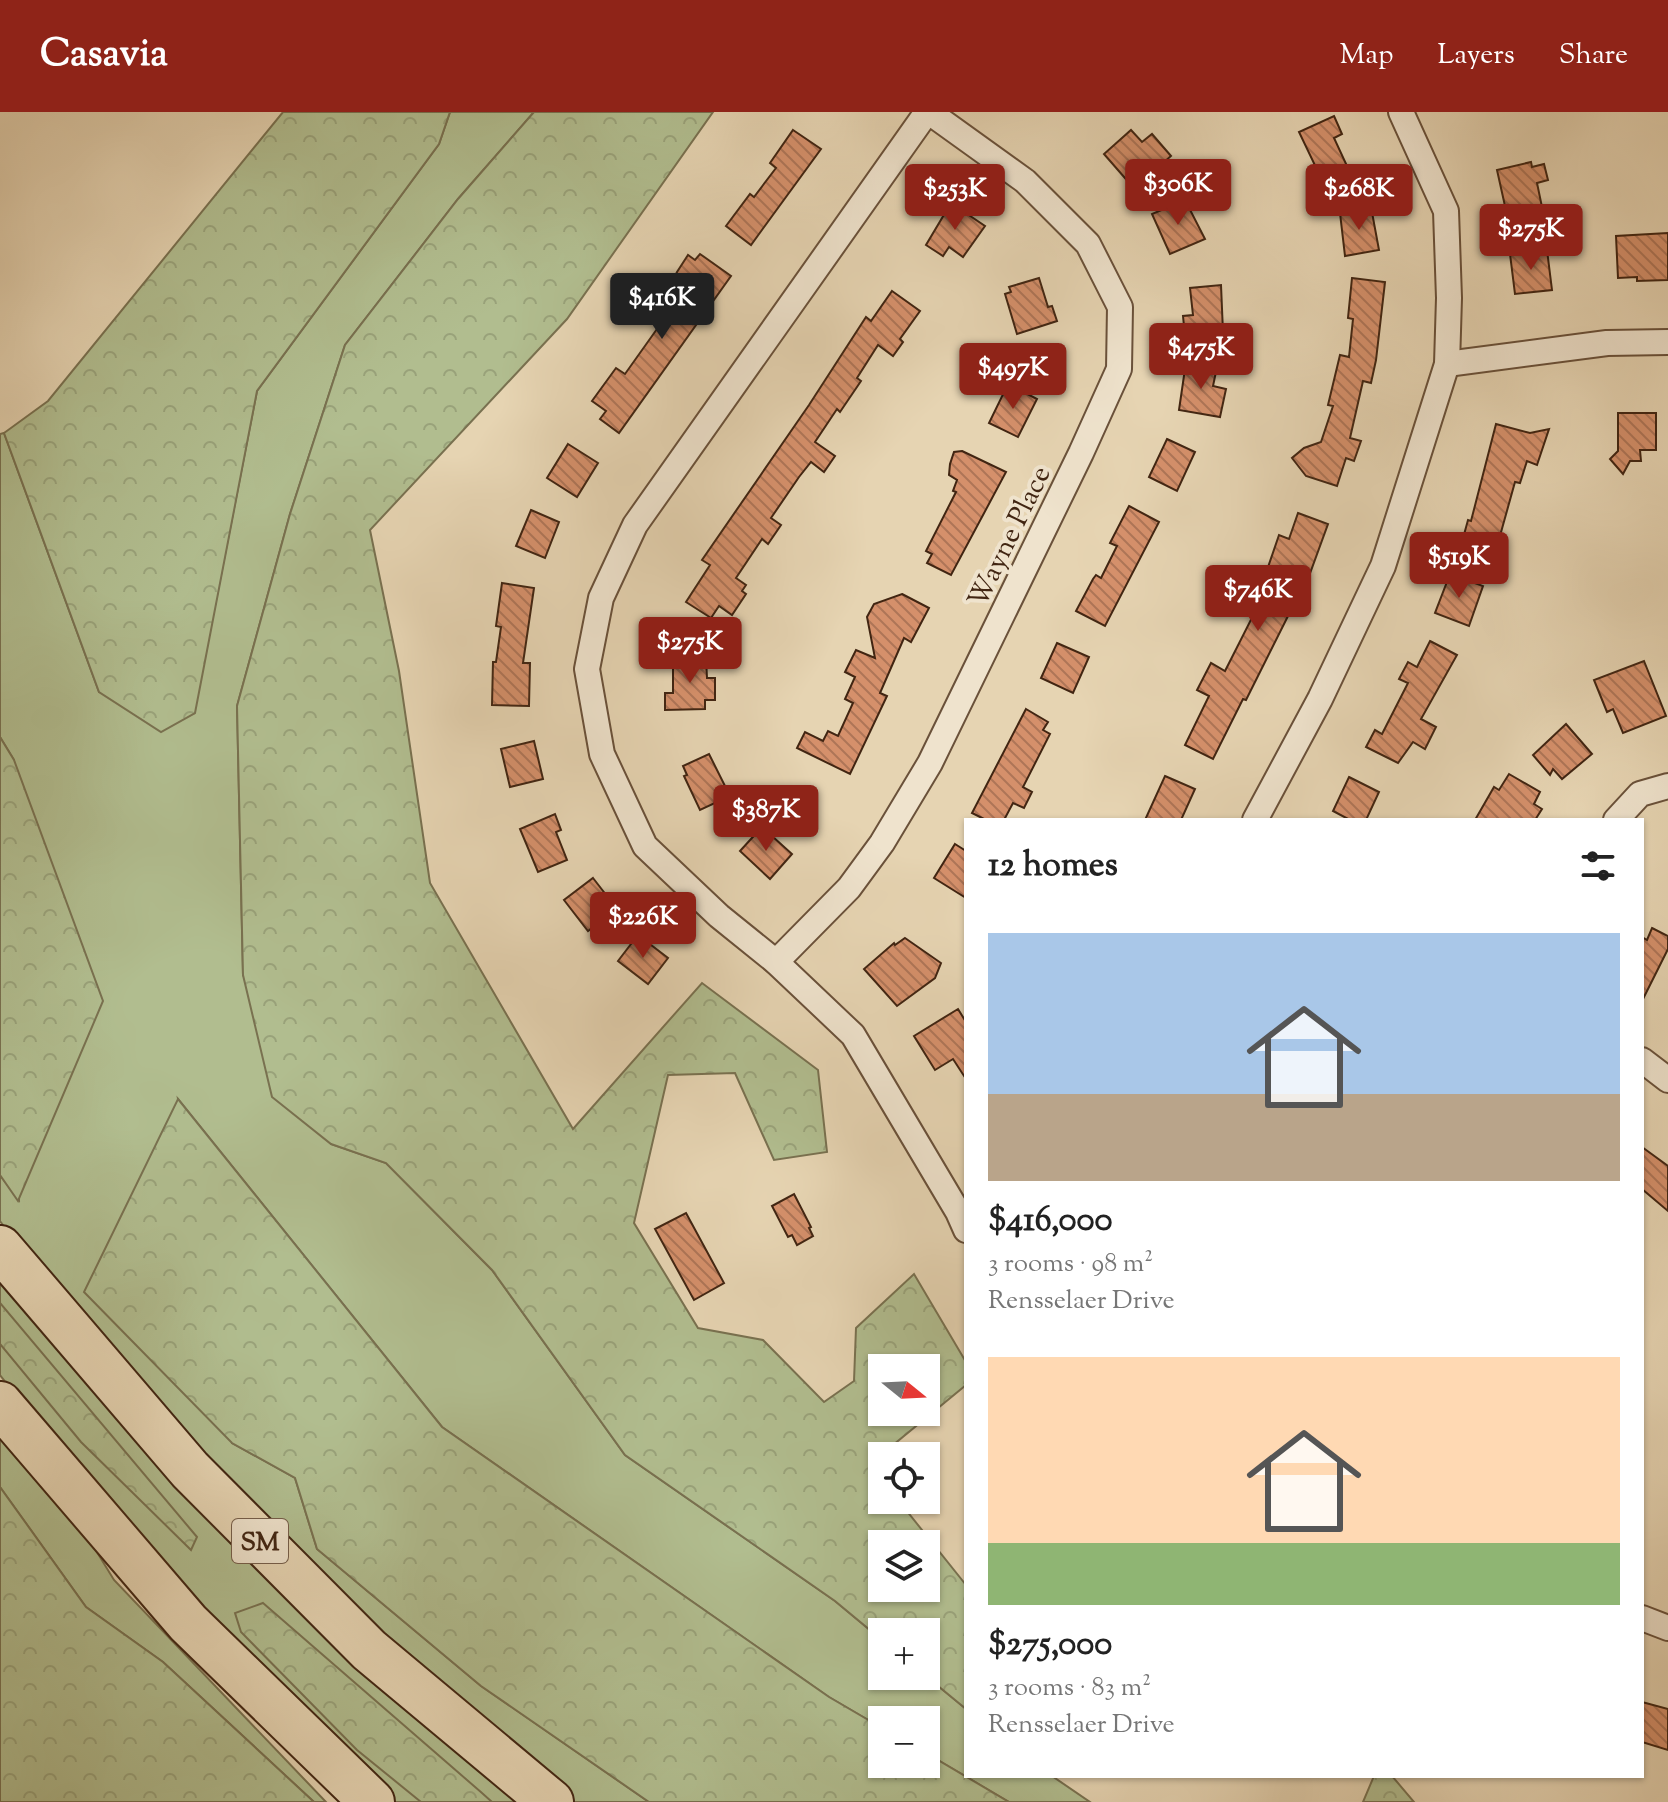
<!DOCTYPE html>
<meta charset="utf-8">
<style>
body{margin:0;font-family:"Sorts Mill Goudy",serif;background:#f2f2f2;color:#222;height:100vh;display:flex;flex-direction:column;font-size:30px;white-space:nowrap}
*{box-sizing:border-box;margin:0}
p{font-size:26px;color:#767676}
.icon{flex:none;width:44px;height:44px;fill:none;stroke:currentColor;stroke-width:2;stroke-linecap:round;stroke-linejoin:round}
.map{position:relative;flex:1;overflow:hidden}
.panel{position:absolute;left:964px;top:706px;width:680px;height:960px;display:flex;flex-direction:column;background:#fff;border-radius:0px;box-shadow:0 2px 6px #0004}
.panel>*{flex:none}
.needle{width:52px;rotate:108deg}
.controls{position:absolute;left:868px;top:1242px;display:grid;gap:16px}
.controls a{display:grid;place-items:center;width:72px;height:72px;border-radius:0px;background:#fff;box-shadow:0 2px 6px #0004;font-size:40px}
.price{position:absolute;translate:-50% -68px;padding:0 18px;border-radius:8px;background:#8f2418;color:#fff;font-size:26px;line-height:52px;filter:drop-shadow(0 2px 4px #0008)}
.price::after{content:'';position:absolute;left:50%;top:48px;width:24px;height:18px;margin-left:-12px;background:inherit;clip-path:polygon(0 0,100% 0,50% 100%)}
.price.active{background:#222;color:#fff}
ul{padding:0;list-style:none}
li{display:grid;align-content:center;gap:16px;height:424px;padding:0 24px}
li span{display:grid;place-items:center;height:248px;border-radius:0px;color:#555}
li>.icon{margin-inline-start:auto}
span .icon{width:144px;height:144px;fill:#fffc;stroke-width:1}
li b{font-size:34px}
h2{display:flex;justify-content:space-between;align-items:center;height:96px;padding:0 24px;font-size:34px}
header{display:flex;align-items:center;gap:48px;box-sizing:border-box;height:112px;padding:0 40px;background:#8f2418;color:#fff}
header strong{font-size:38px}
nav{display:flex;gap:44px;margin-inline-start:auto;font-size:28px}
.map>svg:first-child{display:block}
</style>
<header>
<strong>Casavia</strong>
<nav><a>Map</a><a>Layers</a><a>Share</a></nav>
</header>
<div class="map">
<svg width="1668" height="1690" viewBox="0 0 1668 1690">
<defs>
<pattern id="forest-crowns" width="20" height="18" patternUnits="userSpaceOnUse" patternTransform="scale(2)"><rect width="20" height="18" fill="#b1bd8f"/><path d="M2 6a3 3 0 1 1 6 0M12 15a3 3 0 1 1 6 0" fill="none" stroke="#99a27a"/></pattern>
<pattern id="building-back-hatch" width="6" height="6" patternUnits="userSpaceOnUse" patternTransform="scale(2)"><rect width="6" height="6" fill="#d5906b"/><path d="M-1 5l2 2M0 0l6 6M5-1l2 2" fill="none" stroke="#ae7557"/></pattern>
</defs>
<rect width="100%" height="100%" fill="#e6d4b2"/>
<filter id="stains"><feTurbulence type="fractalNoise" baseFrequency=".0025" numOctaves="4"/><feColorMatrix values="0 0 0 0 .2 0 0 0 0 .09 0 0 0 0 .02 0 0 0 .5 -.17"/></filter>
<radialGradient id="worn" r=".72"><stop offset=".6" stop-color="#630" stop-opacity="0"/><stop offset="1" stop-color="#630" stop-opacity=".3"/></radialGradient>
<g fill="#b1bd8f" stroke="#797150" stroke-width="2">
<polygon points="450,0 534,0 458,87 345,233 290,402 237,594 243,863 331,1032 386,1051 492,1158 625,1343 835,1489 882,1528 882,1564 926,1564 966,1597 966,1664 1052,1664 1090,1690 1009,1690 926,1641 926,1608 882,1608 882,1616 829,1585 442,1315 178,987 232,1331 295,1366 317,1437 481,1574 649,1690 574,1690 501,1633 254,1402 37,1159 0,1109 0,1063 19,1088 14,648 0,625 0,322 4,321 99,580 194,601 257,279 439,32"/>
<polygon points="0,1153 533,1690 392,1690 346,1651 71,1354 0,1263"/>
<polygon points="0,1318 84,1419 114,1468 326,1690 314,1690 163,1550 86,1495 0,1375"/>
</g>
<g fill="url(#forest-crowns)" stroke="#797150" stroke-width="2" fill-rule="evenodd">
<polygon points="283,0 450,0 439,32 257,279 195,601 161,620 99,580 4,321 48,289"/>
<path d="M 534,0 L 713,0 L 567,207 L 370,418 L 399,559 L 430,771 L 573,1017 L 702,871 L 818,958 L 827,1040 L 774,1048 L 735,961 L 668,963 L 634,1111 L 698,1216 L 763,1228 L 824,1290 L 854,1269 L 856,1216 L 914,1162 L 966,1250 L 966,1273 L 870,1352 L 882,1368 L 882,1388 L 898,1388 L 966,1473 L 966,1597 L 926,1564 L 926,1520 L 882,1520 L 882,1528 L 835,1489 L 625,1343 L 492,1158 L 386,1051 L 331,1032 L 272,985 L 243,863 L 237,594 L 290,402 L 345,233 L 458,87 ZM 926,1256 L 926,1300 L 882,1300 L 882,1256 ZM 926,1432 L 926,1476 L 882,1476 L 882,1432 Z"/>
<polygon points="0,625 14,648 103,889 18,1089 0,1063"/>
<polygon points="178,987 442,1315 829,1585 882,1616 882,1652 926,1652 926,1641 1009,1690 649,1690 481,1574 317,1437 295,1366 232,1331 84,1180"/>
<polygon points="0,1191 197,1425 191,1438 81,1330 0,1232"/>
<polygon points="0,1375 86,1495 163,1550 314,1690 0,1690"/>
<polygon points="263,1491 482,1681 492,1690 421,1690 357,1638 241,1520 235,1501"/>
<polygon points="1374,1664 1392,1664 1414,1690 1363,1690"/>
</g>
<g fill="url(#building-back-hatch)" stroke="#412512" stroke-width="2">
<polygon points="1334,4 1342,22 1334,26 1347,54 1321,66 1299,20"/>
<polygon points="793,18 821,37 751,133 726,114 750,82 754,85 776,56 770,51"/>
<polygon points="1131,18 1142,30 1152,22 1171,44 1163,51 1165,56 1138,81 1104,42"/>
<polygon points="1531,50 1532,55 1544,52 1548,68 1537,71 1542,95 1507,103 1497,58"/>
<polygon points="1185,88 1205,127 1170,142 1152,102"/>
<polygon points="951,91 985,114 963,145 949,135 943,144 926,133"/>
<polygon points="1371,95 1379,138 1345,144 1340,101"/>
<polygon points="1668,121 1668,168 1637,169 1637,165 1618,166 1616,124"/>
<polygon points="1547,138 1552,178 1515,182 1510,142"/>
<polygon points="700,142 731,164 619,321 600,307 606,299 592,289 616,256 625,262 684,179 672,170 677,160 688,143 695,148"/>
<polygon points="1039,166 1048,195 1052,194 1057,209 1017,222 1005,182 1011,180 1009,175"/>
<polygon points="1352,166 1385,170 1376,248 1371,271 1363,269 1350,326 1361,329 1354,349 1346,346 1337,374 1306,364 1292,346 1304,336 1321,330 1333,294 1328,293 1340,243 1349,245 1353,207 1348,206"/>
<polygon points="1221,173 1223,220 1185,224 1183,204 1193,203 1190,176"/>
<polygon points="892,179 920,199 900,227 903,230 893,244 878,233 857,266 861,269 840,300 837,297 815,330 835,344 824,360 811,350 799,365 771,406 781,413 768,432 762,427 736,466 746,473 742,479 746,482 732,503 719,494 711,506 686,490 710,453 702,448 809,293 866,205 871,209"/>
<polygon points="1186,250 1217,255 1213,274 1226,277 1220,305 1179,298"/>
<polygon points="1008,272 1037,287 1018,325 989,311"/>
<polygon points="1618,301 1656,301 1656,338 1640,338 1641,349 1630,349 1623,362 1610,347 1618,339"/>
<polygon points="1496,312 1530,321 1549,317 1537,353 1527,349 1520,371 1515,370 1498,431 1496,430 1494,439 1462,430 1468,408 1471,409"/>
<polygon points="1167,327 1195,340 1177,379 1149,365"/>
<polygon points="568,332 598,351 577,385 547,366"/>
<polygon points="962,339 1006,360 951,463 927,451 932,442 926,439 956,380 953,379 957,368 949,363 950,352 954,340"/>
<polygon points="1129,394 1159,410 1105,514 1076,499 1093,467 1096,463 1101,466 1117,434 1110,431"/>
<polygon points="531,398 559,410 545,446 516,434"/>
<polygon points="1298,401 1328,412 1305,475 1296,493 1294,492 1246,588 1243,587 1213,647 1185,633 1209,584 1197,578 1211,551 1225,559 1262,486 1247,477 1258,456 1266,461 1279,423 1289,427"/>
<polygon points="1450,462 1483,474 1469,514 1435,501"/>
<polygon points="502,471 534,476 523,551 530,551 529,594 492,593 493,550 496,550 501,515 496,514"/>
<polygon points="902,482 929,496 911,530 904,526 880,581 887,584 850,662 797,636 805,620 823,629 828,619 838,624 853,591 845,587 855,565 845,560 856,538 875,546 867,505 874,492"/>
<polygon points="1430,529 1457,543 1421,607 1436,615 1425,637 1413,630 1398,651 1366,635 1375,618 1382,622 1408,571 1399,567 1408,550 1417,555"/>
<polygon points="1057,531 1089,545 1073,581 1041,566"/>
<polygon points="673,546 706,546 707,566 715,566 715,588 705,588 705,597 665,598 665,581 673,581"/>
<polygon points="1644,549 1666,604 1623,621 1613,597 1607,600 1594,568"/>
<polygon points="1026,597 1048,610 1043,618 1050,622 1023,675 1032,680 1024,696 1013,691 1004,708 986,708 972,701"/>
<polygon points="1566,612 1592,642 1562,667 1553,657 1550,663 1533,643"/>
<polygon points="534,629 543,667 510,675 501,637"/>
<polygon points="709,642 730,684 700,698 684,664 687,663 683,654"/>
<polygon points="1509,662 1540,680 1534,692 1542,697 1535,708 1475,708 1494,675 1499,678"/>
<polygon points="1165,664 1195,677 1181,708 1145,708"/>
<polygon points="1349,665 1379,680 1366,708 1350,708 1333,699"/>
<polygon points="555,702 561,718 556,720 567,748 538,760 520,717"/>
<polygon points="762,715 792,742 770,767 740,739"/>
<polygon points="955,732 966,739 966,786 934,766"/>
<polygon points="593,766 617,797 588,819 564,788"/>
<polygon points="1652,816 1668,824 1668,837 1642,889 1642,825 1647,828"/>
<polygon points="638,823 668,846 648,872 618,849"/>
<polygon points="905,826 941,851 935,866 897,894 864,857 894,831 895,833"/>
<polygon points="958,897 966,910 966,967 953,947 935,958 914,924"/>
<polygon points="1642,1035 1668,1054 1668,1099 1642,1077"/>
<polygon points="794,1082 811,1115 809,1116 813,1124 797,1133 792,1123 788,1125 772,1094"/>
<polygon points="686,1101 724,1171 694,1188 655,1117"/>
<polygon points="1642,1590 1668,1597 1668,1638 1642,1630"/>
</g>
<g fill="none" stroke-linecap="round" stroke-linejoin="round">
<g stroke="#6a513a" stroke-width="28">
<g id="street">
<polyline points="927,0 635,413 601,486 587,557 602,642 645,734 719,804 776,850 853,923 958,1100 966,1118"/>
<polyline points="1447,252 1607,231 1668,230"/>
<polyline points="1255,708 1320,587 1383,454 1447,252 1449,186 1446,99 1401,0"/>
<polyline points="1616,708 1640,682 1668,674"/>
<polyline points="776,850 849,776 882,731 930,651 1081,341 1119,257 1120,195 1088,132 1025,69 929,0"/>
<polyline points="1642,948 1668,968"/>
<polyline points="1642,1506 1668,1516"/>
</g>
</g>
<g stroke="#412512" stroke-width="48">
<g id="highway">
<polyline points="0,1136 190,1358 369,1538 551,1690"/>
<polyline points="0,1292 188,1511 372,1690"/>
</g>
</g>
<use href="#street" stroke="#efe3cd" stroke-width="24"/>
<use href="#highway" stroke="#e6d4b2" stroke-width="44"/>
</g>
<g text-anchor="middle" stroke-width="8" stroke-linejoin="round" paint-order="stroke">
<rect fill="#efe3cd" stroke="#755e4a" stroke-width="2" x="232" y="1407" width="56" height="44" rx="6"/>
<g font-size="26" font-weight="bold" fill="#412512">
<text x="260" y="1438">SM</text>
</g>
<g font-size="28" fill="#412512" stroke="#efe3cd">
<text transform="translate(1008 424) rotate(-64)" y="10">Wayne Place</text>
</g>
</g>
<rect width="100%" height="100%" filter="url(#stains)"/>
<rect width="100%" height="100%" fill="url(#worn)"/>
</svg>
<div class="controls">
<a><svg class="needle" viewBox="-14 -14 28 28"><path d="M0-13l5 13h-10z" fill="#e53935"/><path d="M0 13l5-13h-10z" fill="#767676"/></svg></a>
<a><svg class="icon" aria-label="locate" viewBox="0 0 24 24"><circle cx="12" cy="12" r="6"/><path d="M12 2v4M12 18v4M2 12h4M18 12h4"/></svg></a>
<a><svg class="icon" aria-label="layers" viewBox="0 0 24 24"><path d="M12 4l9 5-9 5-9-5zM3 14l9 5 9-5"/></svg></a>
<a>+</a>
<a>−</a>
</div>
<b class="price" style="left:1178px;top:115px">$306K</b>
<b class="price" style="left:955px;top:120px">$253K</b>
<b class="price" style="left:1359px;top:120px">$268K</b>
<b class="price" style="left:1531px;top:160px">$275K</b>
<b class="price active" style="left:662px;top:229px">$416K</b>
<b class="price" style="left:1201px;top:279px">$475K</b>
<b class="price" style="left:1013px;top:299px">$497K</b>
<b class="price" style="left:1459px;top:488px">$519K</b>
<b class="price" style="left:1258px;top:521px">$746K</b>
<b class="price" style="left:690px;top:573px">$275K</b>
<b class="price" style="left:766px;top:741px">$387K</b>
<b class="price" style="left:643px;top:848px">$226K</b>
<section class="panel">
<h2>12 homes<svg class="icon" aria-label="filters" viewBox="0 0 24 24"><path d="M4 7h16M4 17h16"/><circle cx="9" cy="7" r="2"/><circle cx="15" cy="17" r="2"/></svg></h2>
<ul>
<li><span style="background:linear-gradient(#a9c7e8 65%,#b9a48a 0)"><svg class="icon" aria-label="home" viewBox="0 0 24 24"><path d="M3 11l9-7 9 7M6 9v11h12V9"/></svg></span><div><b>$416,000</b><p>3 rooms · 98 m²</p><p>Rensselaer Drive</p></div></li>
<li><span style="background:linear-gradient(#ffd9b3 75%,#8fb573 0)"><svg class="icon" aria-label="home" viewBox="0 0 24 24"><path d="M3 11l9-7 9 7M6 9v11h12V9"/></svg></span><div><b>$275,000</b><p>3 rooms · 83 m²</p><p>Rensselaer Drive</p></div></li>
</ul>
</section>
</div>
